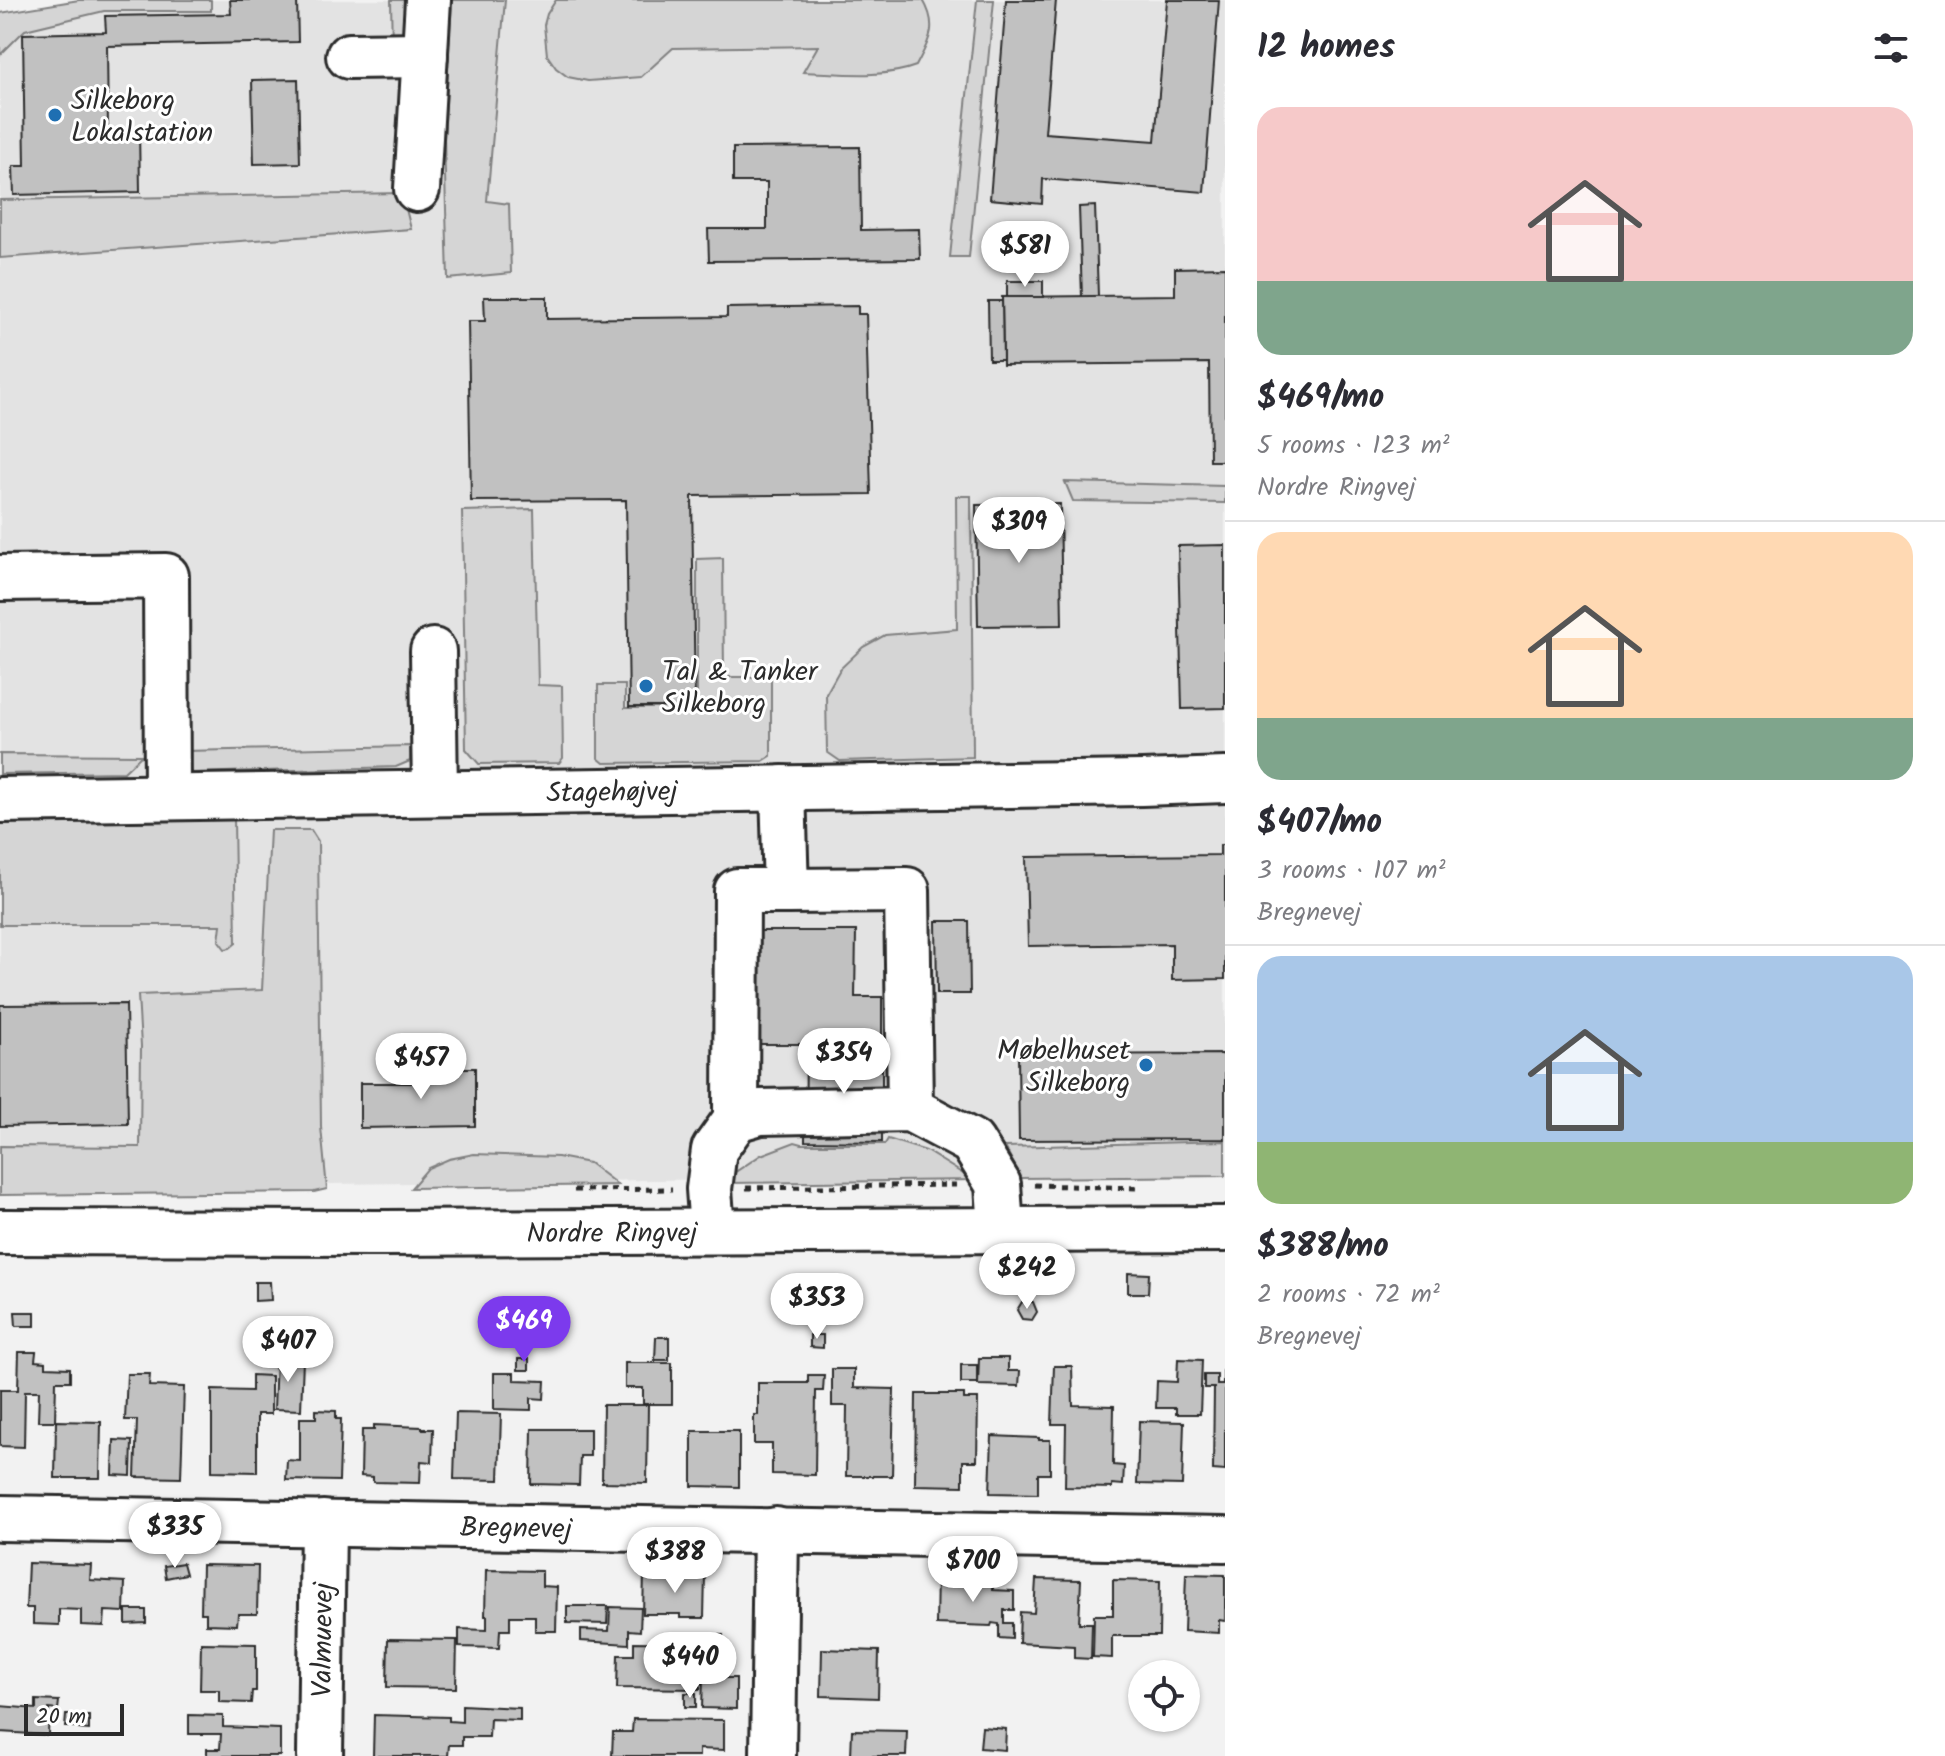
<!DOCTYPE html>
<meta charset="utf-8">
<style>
body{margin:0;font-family:Kalam,sans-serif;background:#f2f2f3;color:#2b2b33;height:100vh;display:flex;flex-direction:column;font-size:30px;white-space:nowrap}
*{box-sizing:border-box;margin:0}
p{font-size:26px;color:#7c7c81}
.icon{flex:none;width:44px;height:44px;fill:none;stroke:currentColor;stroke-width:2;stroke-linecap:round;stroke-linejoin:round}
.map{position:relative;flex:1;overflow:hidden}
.side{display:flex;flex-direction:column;background:#fff;width:720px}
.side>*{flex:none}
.controls{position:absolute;left:1128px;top:1660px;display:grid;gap:16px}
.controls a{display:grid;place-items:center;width:72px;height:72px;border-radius:50%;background:#fff;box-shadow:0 2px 6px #0004;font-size:40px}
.scale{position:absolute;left:24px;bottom:20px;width:100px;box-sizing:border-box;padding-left:8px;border:4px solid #2b2b2b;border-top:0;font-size:22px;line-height:28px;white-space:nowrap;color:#2b2b2b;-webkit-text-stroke:6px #fff;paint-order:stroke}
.price{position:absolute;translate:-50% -68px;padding:0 18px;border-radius:28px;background:#fff;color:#222;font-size:26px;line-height:52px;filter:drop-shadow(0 2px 4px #0008)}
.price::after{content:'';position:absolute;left:50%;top:48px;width:24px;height:18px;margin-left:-12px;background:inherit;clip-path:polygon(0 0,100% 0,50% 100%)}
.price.active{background:#7c3aed;color:#fff}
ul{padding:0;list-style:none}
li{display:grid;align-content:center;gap:16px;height:424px;padding:0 32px}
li+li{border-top:2px solid #e1e1e2}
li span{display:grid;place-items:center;height:248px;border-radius:24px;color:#555}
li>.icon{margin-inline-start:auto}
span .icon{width:144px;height:144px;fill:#fffc;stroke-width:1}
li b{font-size:34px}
h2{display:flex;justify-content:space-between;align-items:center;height:96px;padding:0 32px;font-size:34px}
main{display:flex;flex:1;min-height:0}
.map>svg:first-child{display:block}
</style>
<main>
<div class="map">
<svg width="1225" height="1756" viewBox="0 0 1225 1756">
<rect width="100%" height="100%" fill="#f2f2f2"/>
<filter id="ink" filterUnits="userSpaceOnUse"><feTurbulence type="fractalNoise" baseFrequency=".0125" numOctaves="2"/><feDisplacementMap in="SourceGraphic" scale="16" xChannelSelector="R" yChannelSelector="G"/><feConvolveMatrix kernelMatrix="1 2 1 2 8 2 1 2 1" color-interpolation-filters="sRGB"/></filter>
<g filter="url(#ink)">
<polygon fill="#e3e3e3" points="83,0 1225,0 1225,1173 0,1188 0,14"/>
<g fill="#d5d5d5" stroke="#808080" stroke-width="2">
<polygon points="79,0 211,0 211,11 104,11 25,30 0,55 0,13"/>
<polygon points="391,0 409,0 408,34 392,47"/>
<polygon points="452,0 505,0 487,201 509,204 511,273 448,279 444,139"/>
<path d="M 556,0 L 923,0 C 939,27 929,41 916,66 C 882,79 840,73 803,72 L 818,46 L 673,48 L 641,77 L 588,81 L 568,77 L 556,68 L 547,55 L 544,25 L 547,14 Z"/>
<polygon points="977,0 994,0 969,257 950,257"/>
<polygon points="402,193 411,229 0,258 0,200"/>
<polygon points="1065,482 1225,486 1225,503 1073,501"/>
<polygon points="956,496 971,496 973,757 840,761 827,752 826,694 840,669 863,647 885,635 957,629"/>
<polygon points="534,509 538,685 562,686 563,758 559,763 479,764 466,749 462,511"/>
<polygon points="723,558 724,677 771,677 771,756 763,761 604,763 598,758 598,685 625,685 625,708 697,708 697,559"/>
<polygon points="410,746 410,761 396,767 192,773 186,767 184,751"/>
<polygon points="0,754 142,755 124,772 0,774"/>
<polygon points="234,819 236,943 230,948 225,949 219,941 221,925 0,925 0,824"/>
<polygon points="270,830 311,830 318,841 321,1127 327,1189 314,1192 0,1195 0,1146 140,1147 141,1046 138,995 262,990"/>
<polygon points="888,1139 926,1151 973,1180 728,1183 731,1175 761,1155 795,1142 802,1144 885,1144"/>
<polygon points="1225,1141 1225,1176 1021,1178 1005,1147"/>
<polygon points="474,1154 558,1157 589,1163 618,1185 411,1188 428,1168 449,1159"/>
</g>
<g fill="#c1c1c1" stroke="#2b2b2b" stroke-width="2">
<polygon points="230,0 297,0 298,42 107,46 108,130 139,130 140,192 14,195 13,166 25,166 23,34 106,32 105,16 231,14"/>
<polygon points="1006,0 1056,0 1045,133 1155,141 1167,0 1219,0 1204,192 1043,179 1042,204 990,199"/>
<polygon points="298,79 300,163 254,164 252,80"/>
<polygon points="860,147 861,230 919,229 920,259 709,261 708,229 767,229 767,182 733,182 733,148"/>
<polygon points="1095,206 1098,296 1082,297 1079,207"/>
<polygon points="1225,267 1225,461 1210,461 1209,363 1003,365 1002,297 1175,295 1175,268"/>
<rect x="1007" y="281" width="36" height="16"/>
<polygon points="484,297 547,297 547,319 727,317 727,308 858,306 858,314 866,314 871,494 692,496 695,707 629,707 626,500 471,501 468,321 485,321"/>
<polygon points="988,301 1002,301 1003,360 989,360"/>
<polygon points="1060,504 1062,625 978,626 976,505"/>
<polygon points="1225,545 1225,708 1182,709 1178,546"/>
<polygon points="1220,845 1225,845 1225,979 1172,980 1172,944 1028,946 1026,857 1220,855"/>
<polygon points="936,921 969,921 970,994 937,994"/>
<polygon points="757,931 856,931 855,997 882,997 882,1051 806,1051 806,1044 757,1044"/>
<polygon points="126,1004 128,1124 0,1126 0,1005"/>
<polygon points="806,1051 882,1051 882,1142 805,1141"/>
<polygon points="1225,1054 1225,1139 1019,1140 1018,1055"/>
<polygon points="446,1068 475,1068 475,1126 360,1128 360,1083 411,1083 411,1073 446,1073"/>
<polygon points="1128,1273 1149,1274 1148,1293 1128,1293"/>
<polygon points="255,1282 270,1282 271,1300 255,1301"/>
<polygon points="1022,1302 1033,1302 1037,1312 1032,1320 1022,1319 1017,1310"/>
<polygon points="15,1312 35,1312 35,1326 16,1326"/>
<rect x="254" y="1329" width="13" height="13"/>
<polygon points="810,1335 823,1335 823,1348 810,1347"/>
<polygon points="656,1337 669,1337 669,1360 655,1360"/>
<polygon points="19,1352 36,1352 35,1361 46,1362 46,1367 70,1368 70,1381 56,1381 55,1421 38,1421 39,1391 25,1391 24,1447 0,1446 0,1390 18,1390"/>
<polygon points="979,1358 1008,1358 1008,1371 1020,1371 1019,1386 978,1385"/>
<polygon points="276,1359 303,1360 301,1410 274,1409"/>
<rect x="518" y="1359" width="11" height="11"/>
<polygon points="1178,1359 1202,1360 1200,1414 1176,1414 1176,1408 1156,1408 1157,1381 1177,1382"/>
<polygon points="625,1363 672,1363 672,1404 643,1404 643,1388 625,1388"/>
<rect x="961" y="1365" width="16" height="18"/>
<polygon points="1054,1366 1072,1366 1073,1405 1114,1406 1113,1465 1124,1466 1123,1485 1112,1484 1112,1488 1065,1487 1066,1424 1052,1424"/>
<polygon points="1223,1368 1225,1368 1225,1471 1213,1470 1214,1388 1204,1388 1204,1375 1217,1375 1217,1385 1223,1385"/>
<polygon points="832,1369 854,1369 854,1388 894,1389 892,1476 846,1476 847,1406 832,1406"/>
<polygon points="494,1373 514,1373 514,1380 545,1381 544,1399 531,1398 531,1410 494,1409"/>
<polygon points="127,1374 150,1374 149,1386 184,1387 181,1478 135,1477 137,1420 125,1420"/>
<polygon points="252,1375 271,1376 271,1414 257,1414 257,1472 212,1471 212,1390 252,1391"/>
<polygon points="808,1375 824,1375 823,1391 816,1391 815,1475 772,1474 772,1444 754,1444 754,1415 758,1415 758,1383 808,1383"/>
<polygon points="916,1394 964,1394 964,1399 978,1399 977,1461 963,1461 963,1486 915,1485"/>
<polygon points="603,1405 648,1405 647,1483 602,1482"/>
<polygon points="316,1410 336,1411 336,1419 341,1419 339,1481 286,1480 287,1460 300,1461 300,1418 316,1418"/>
<polygon points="456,1413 501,1414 499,1480 454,1479"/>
<polygon points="56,1421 101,1422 100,1478 55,1478"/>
<polygon points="1139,1421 1184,1422 1182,1485 1137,1484"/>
<polygon points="374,1425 422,1427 422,1429 433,1429 432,1462 421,1461 420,1483 373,1482 373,1477 361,1476 362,1430 374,1430"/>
<polygon points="532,1429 590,1429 590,1456 580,1456 579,1485 531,1484"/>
<polygon points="692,1431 739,1431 739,1487 692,1486"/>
<polygon points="992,1436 1039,1438 1039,1440 1050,1440 1050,1474 1038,1474 1038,1494 990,1493"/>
<polygon points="114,1440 132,1441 131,1476 113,1475"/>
<polygon points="28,1563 91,1565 90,1580 125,1582 124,1612 105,1611 104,1626 81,1625 81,1610 59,1609 59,1625 33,1624 33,1608 26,1608"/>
<polygon points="183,1563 186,1574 166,1578 164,1566"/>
<polygon points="202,1565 258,1566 257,1614 238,1614 237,1625 206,1624 206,1613 201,1613"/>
<polygon points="486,1570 542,1571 542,1586 557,1587 556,1631 535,1631 535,1616 510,1616 510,1630 500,1630 499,1648 459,1647 459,1629 487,1630 487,1616 485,1616"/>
<polygon points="644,1573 705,1574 704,1618 680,1618 680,1614 643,1614"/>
<polygon points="1186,1574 1225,1575 1225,1621 1219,1620 1219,1633 1184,1631"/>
<polygon points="937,1577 993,1579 993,1590 1014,1591 1014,1610 1004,1610 1004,1623 1012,1623 1012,1639 999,1638 999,1624 992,1623 991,1626 936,1624"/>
<polygon points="1036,1579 1081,1580 1079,1623 1092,1623 1091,1659 1074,1658 1074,1646 1019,1643 1020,1612 1034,1613"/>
<polygon points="1113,1580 1160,1581 1159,1636 1112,1636 1112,1658 1093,1657 1094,1615 1113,1615"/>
<polygon points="567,1606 608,1606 607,1624 567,1623"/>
<polygon points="610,1607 641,1608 640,1631 629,1630 629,1644 581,1641 581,1630 609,1631"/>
<polygon points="126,1610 146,1610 146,1623 126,1624"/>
<polygon points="701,1635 723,1635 723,1653 701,1653 700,1689 617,1688 618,1655 634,1655 634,1642 701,1643"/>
<polygon points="388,1639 457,1640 456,1688 387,1687"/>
<polygon points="201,1643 256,1644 256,1691 252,1691 251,1703 219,1702 219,1690 200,1690"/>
<polygon points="822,1649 879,1651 878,1698 821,1696"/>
<polygon points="703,1678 736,1678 736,1709 702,1708"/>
<rect x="685" y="1693" width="11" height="14"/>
<polygon points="36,1700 59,1701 58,1710 49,1709 48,1735 0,1732 0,1706 36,1709"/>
<polygon points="462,1705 520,1708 520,1720 490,1719 489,1737 462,1737 462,1745 449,1745 448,1756 373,1756 374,1715 449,1717 449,1721 462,1722"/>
<polygon points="66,1715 77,1715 76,1727 65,1727"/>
<polygon points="189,1715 223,1716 223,1727 280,1729 280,1756 207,1756 207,1749 220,1749 221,1734 189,1734"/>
<polygon points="80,1716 89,1716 89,1730 79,1729"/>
<polygon points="633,1719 724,1720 724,1750 699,1749 699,1756 612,1756 613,1732 632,1732"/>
<polygon points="982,1727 1006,1729 1005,1750 980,1748"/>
<polygon points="852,1730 907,1731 906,1756 851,1756"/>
</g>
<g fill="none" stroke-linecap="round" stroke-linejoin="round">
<g stroke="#2b2b2b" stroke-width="50">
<g id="minor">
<polyline points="349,56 425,55"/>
<polyline points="417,189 428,0"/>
<polyline points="0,578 166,576 167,797"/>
<polyline points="433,651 435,793"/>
<polyline points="783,788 786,891 907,890 910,1109"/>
<path id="s1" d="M 0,800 L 1142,783 L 1225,780"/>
<polyline points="736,1119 737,891 786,891"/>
<polyline points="712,1230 709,1189 714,1150 736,1119 760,1112 910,1109 972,1142 998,1184 1001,1230"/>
<path id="s2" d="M 0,1518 L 1225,1539"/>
<path id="s3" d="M 320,1756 L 323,1523"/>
<polyline points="773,1756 776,1530"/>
</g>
</g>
<g stroke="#2b2b2b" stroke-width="50">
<g id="major">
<path id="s4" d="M 0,1232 L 385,1233 L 1225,1229"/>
</g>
</g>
<g stroke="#2b2b2b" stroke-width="5" stroke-dasharray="6 6" stroke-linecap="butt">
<polyline points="1034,1185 1140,1188"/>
<polyline points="746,1188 956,1185"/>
<polyline points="574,1190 672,1189"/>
</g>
<use href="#minor" stroke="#fff" stroke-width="44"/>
<use href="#major" stroke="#fff" stroke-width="44"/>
</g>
</g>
<g fill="#1f6fb2" stroke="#fff" stroke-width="3">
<circle cx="55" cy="115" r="8"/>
<circle cx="646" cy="686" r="8"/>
<circle cx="1146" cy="1065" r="8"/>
</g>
<g text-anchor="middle" stroke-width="6" stroke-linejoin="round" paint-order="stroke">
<g font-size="28" fill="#2b2b2b" stroke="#fff" text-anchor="start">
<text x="71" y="109">Silkeborg<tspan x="71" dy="32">Lokalstation</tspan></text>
<text x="662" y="680">Tal &amp; Tanker<tspan x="662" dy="32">Silkeborg</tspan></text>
<text x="1130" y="1059" text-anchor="end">Møbelhuset<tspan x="1130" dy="32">Silkeborg</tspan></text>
</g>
<g font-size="28" fill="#2b2b2b" stroke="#fff">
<text dy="10" stroke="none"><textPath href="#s1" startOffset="612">Stagehøjvej</textPath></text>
<text dy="10" stroke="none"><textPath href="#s4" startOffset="612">Nordre Ringvej</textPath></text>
<text dy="10" stroke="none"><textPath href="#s2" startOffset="516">Bregnevej</textPath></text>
<text dy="10" stroke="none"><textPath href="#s3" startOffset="116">Valmuevej</textPath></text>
</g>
</g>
</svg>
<div class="controls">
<a><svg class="icon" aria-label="locate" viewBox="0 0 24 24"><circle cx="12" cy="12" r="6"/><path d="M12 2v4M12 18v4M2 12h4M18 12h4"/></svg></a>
</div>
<div class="scale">20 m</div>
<b class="price" style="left:1025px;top:289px">$581</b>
<b class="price" style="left:1019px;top:565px">$309</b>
<b class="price" style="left:844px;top:1096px">$354</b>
<b class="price" style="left:421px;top:1101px">$457</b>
<b class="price" style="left:1027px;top:1311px">$242</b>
<b class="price" style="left:817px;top:1341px">$353</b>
<b class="price active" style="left:524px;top:1364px">$469</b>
<b class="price" style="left:288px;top:1384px">$407</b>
<b class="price" style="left:175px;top:1570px">$335</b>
<b class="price" style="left:675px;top:1595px">$388</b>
<b class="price" style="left:973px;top:1604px">$700</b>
<b class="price" style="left:690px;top:1700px">$440</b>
</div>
<section class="side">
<h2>12 homes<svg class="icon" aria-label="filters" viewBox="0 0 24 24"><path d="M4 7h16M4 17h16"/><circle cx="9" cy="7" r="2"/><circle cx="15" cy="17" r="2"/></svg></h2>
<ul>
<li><span style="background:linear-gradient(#f6c9c9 70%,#7fa58c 0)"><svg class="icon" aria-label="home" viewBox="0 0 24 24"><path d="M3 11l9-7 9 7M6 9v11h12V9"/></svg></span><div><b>$469/mo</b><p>5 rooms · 123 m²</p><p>Nordre Ringvej</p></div></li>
<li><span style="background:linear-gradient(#ffd9b3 75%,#7fa58c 0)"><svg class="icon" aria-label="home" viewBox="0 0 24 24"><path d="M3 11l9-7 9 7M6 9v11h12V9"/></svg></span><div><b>$407/mo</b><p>3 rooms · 107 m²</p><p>Bregnevej</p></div></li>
<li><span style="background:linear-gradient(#a9c7e8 75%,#8fb573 0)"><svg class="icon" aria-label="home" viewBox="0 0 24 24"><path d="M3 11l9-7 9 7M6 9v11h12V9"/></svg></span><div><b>$388/mo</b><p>2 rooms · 72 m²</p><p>Bregnevej</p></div></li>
</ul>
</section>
</main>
